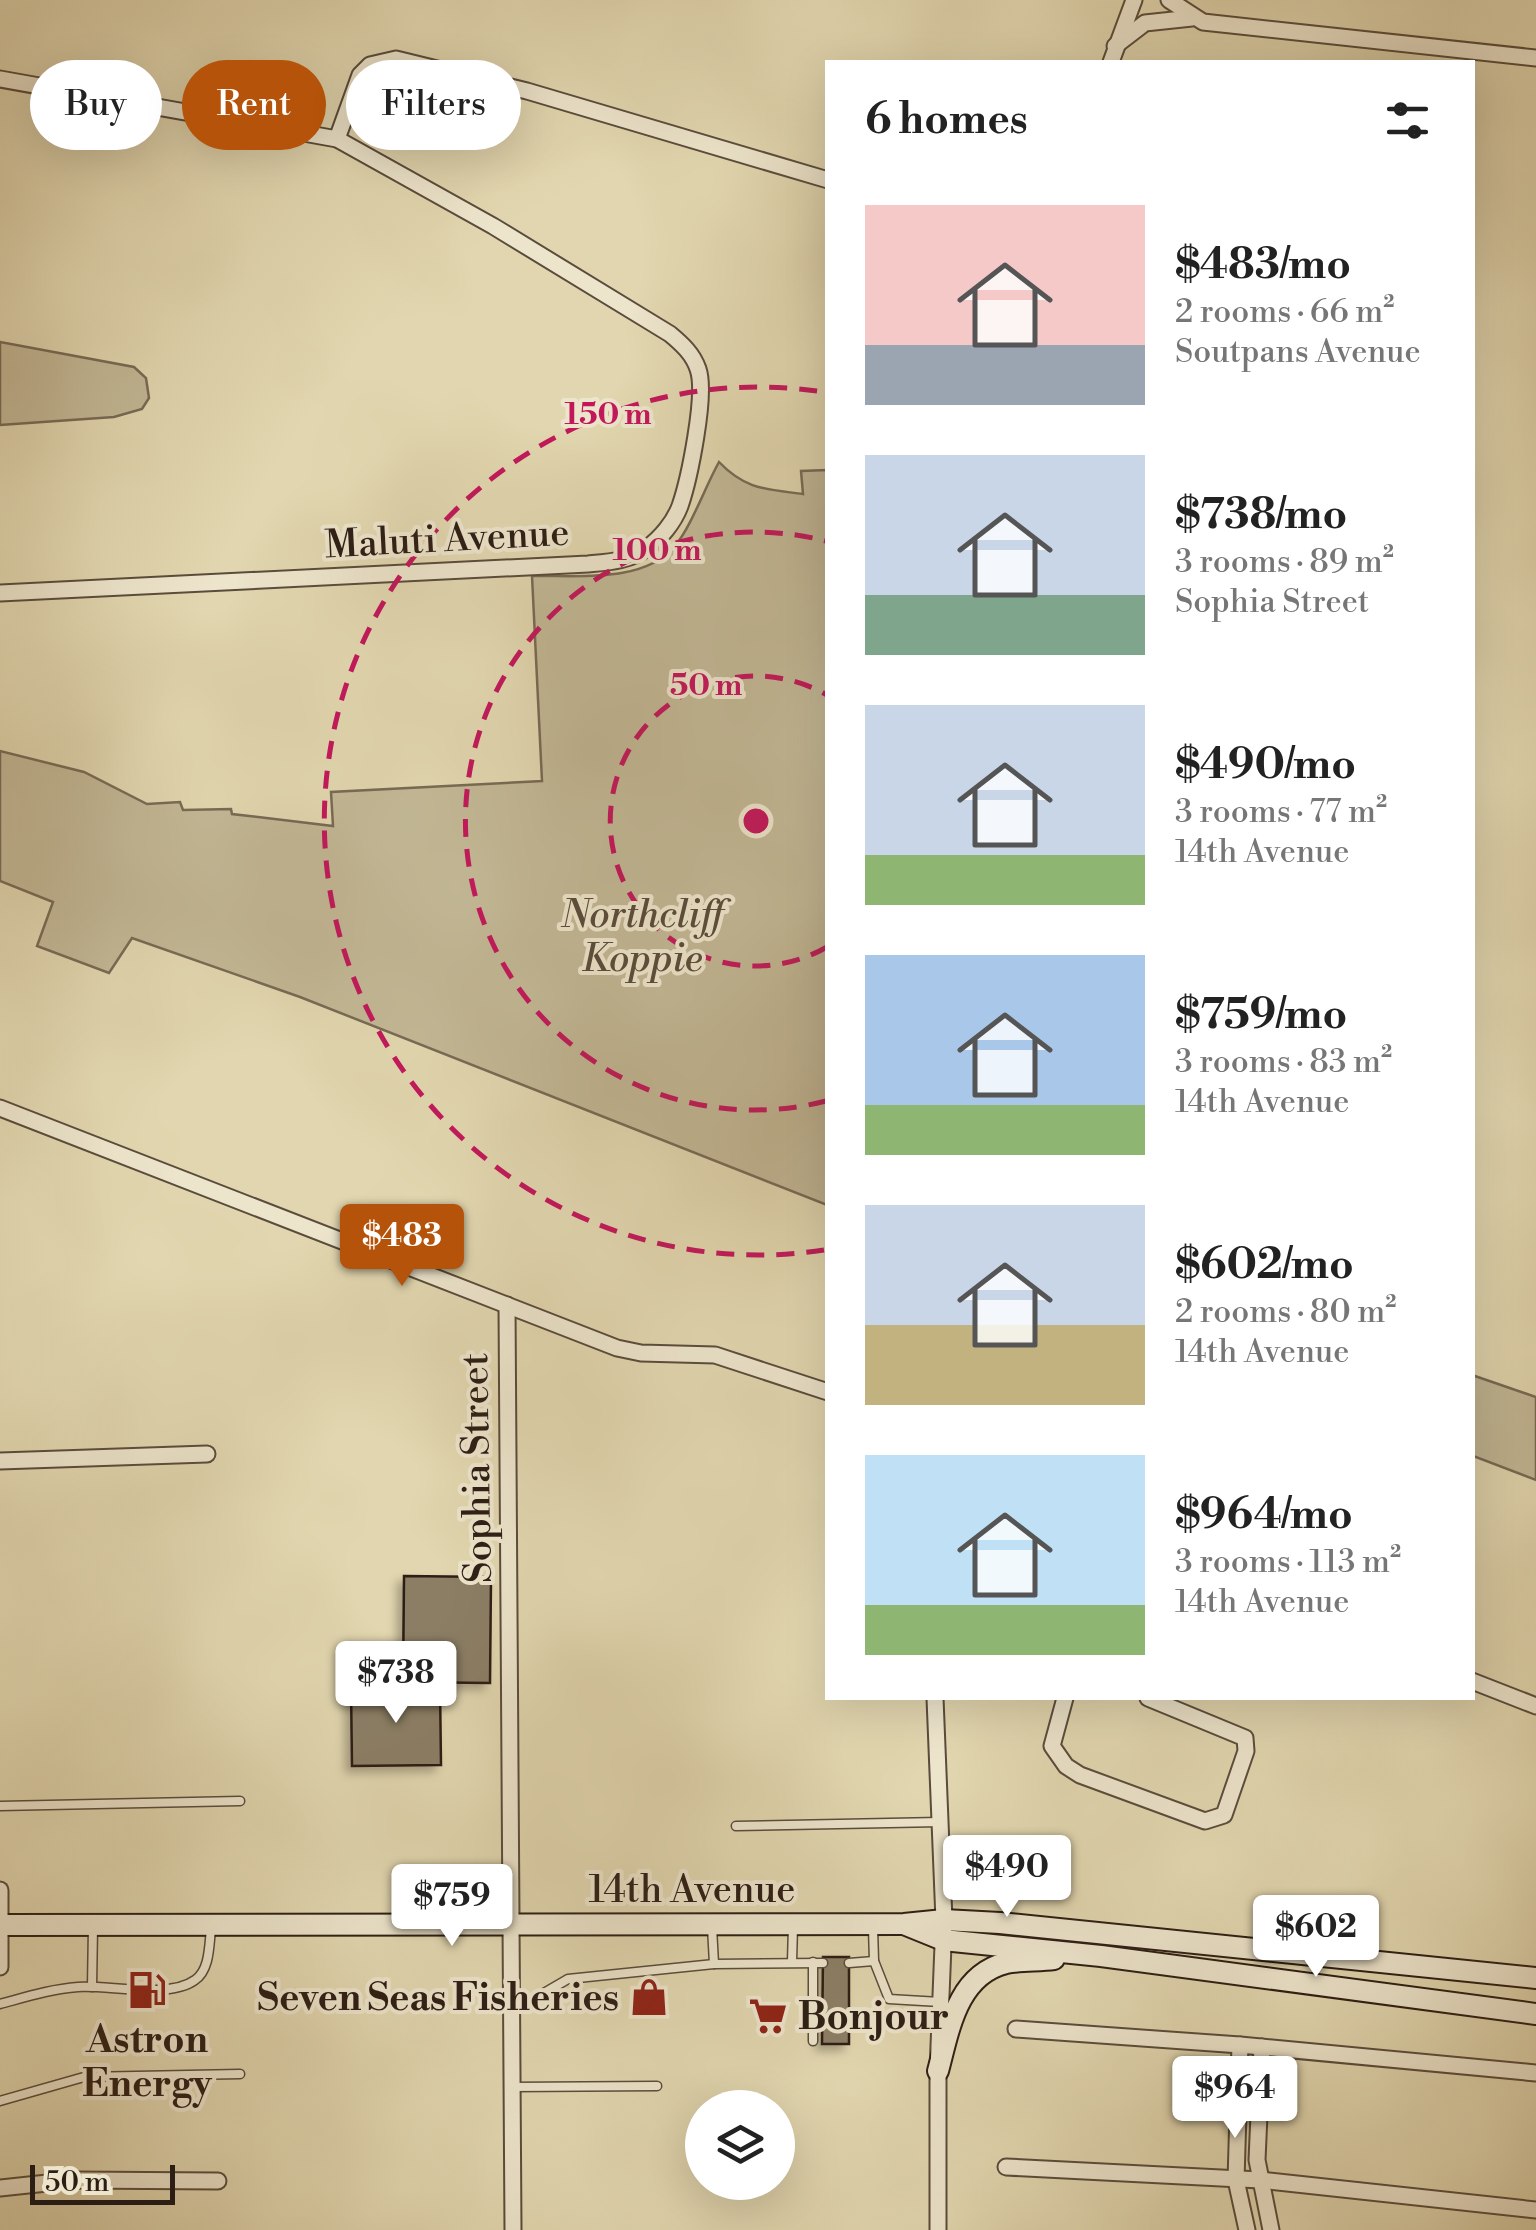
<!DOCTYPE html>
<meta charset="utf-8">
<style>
body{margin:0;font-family:"Libre Bodoni",serif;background:#f2f2f2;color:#222;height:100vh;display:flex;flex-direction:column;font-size:38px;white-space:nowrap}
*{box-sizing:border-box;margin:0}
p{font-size:32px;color:#767676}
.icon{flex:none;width:55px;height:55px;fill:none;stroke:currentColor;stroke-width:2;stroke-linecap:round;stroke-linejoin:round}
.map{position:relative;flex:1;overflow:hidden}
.sheet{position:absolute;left:825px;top:60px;width:650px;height:1640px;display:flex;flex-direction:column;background:#fff;border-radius:0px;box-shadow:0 10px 40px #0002}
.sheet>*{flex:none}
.banner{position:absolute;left:30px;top:60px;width:645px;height:90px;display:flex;gap:20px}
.fabs{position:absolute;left:685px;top:2090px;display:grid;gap:20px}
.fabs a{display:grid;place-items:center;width:110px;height:110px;border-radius:50%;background:#fff;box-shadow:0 10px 40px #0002;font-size:50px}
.scale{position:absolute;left:30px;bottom:25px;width:145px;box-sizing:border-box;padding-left:10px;border:5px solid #2d1e15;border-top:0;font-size:28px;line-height:35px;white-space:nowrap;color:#2d1e15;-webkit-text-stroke:8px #ece4cb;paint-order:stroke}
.price{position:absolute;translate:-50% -85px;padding:0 22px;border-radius:10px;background:#fff;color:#222;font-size:32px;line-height:65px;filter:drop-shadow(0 2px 5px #0008)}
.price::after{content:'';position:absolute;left:50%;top:60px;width:30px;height:22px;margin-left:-15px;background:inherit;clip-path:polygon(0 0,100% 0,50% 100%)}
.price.on{background:#b45309;color:#fff}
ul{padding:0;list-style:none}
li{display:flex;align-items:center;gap:30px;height:250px;padding:0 40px}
li span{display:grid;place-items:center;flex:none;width:280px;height:200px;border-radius:0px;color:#555}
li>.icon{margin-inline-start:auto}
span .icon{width:120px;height:120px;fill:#fffc;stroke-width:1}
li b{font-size:42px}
h2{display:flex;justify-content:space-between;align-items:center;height:120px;padding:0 40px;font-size:42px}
.chip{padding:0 35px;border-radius:45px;background:#fff;box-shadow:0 10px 40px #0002;font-size:35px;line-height:90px}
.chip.on{background:#b45309;color:#fff}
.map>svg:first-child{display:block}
</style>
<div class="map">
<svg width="1536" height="2230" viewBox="0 0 1536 2230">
<defs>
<filter id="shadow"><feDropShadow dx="-6" dy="6" stdDeviation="5" flood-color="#0004"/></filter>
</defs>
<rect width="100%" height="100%" fill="#e1d6af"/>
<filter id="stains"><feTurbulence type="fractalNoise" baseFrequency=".002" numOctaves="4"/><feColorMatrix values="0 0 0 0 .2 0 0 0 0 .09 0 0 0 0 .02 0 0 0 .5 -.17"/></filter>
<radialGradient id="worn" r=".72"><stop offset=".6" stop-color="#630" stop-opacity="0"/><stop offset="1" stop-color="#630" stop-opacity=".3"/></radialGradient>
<g fill="#c2b795" stroke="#786a55" stroke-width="2.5">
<polygon points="0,342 134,367 146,378 149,398 142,409 114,417 0,425"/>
<path d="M 719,462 C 746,490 766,489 803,494 L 801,471 L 827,470 L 827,1205 L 300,997 L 132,938 L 109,973 L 37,946 L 53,902 L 0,881 L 0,751 L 84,772 L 147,804 L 180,802 L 183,810 L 231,809 L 232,814 L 333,826 L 331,792 L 542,781 L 532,576 C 576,575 643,584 675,546 C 692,525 705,487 719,462 Z"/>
<polygon points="1472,1375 1536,1397 1536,1480 1473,1456"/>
</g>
<g fill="#8b7e65" stroke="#2d1e15" stroke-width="2.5" filter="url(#shadow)">
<polygon points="404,1576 491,1577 490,1683 403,1682"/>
<polygon points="440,1687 441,1765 352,1766 351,1688"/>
<polygon points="823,1957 849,1957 849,2044 822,2044"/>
</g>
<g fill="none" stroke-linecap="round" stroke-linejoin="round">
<g stroke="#5a4c3c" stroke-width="11">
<g id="lane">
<polyline points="0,1806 240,1801"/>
<polyline points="736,1826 940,1822"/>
<polyline points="712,1927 714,1964 823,1963"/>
<polyline points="873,1928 874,1961 889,1999 940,2002"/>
<polyline points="792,1962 793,1926"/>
<polyline points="849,1963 874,1961"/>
<polyline points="92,1987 93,1927"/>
<path d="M 0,2004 C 26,1997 51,1989 78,1987 C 110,1985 169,1999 195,1980 C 210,1970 209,1945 211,1929"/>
<polyline points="513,2011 568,1979 714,1964"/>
<polyline points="813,2041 813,1962"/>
<polyline points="512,2087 657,2086"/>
<polyline points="0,2101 84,2077 240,2074"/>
</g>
</g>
<g stroke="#5a4c3c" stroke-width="19">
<g id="street">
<polyline points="1169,0 1203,22 1536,58"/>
<polyline points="1115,46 1145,23 1192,18"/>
<polyline points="1111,62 1134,0"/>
<path d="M 0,79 L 337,139 L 493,226 L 670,334 C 682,344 693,354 698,369 C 707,394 689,480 680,506 C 674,522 661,538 647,548 C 630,561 609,562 588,564 L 0,593"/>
<polyline points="337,139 360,75 370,65 396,59 527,91 828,180"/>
<polyline points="0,1108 617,1348 641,1353 715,1355 828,1392"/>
<polyline points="507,1305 513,2230"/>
<polyline points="0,1461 207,1454"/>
<polyline points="1472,1681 1536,1706"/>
<polyline points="935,1698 944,1920 938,2071 938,2230"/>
<polyline points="1065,1698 1052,1746 1066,1766 1080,1775 1205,1821 1224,1815 1246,1751 1245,1738 1148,1698"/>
<polyline points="0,1890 0,1967"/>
<polyline points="1016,2029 1240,2045 1536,2073"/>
<polyline points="1240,2045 1236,2180 1247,2230"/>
<polyline points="1262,2047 1257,2160 1271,2230"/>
<polyline points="1006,2167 1260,2180 1536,2210"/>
<polyline points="0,2188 75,2180 218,2181"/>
</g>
</g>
<g stroke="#2d1e15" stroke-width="24">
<g id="secondary">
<polyline points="0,1925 904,1924 944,1920 1000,1923 1536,1978"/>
<polyline points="906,1925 943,1940 1101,1956 1536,2014"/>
<path d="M 938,2071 C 949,2030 957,1975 1006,1963 C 1021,1960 1039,1961 1054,1959"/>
</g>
</g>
<use href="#lane" stroke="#ece4cb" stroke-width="8"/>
<use href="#street" stroke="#ece4cb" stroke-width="15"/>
<use href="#secondary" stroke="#ece4cb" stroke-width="20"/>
</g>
<g fill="none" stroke="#c2185b" stroke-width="5" stroke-dasharray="18 12">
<path d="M827 947A145 145 0 1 1 827 695"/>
<path d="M826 1101A289 289 0 1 1 826 541"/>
<path d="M824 1250A434 434 0 1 1 824 392"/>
</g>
<defs>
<g id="fuel-bare" transform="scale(3)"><path d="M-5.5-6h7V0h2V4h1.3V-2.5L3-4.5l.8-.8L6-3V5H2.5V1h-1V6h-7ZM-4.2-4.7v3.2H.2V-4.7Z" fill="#8f2418" stroke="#ece4cb" stroke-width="2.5" paint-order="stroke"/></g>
<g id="shop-bare" transform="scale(3)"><path d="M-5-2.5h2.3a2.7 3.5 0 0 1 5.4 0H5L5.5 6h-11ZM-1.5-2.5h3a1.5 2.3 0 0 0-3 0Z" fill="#8f2418" stroke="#ece4cb" stroke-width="2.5" paint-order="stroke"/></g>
<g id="supermarket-bare" transform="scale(3)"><path d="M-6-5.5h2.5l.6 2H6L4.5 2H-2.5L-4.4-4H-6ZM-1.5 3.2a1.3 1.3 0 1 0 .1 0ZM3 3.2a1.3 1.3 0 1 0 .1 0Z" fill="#8f2418" stroke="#ece4cb" stroke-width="2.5" paint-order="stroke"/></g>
</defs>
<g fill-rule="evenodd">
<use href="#fuel-bare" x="147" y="1990"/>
<use href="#shop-bare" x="649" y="1997"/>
<use href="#supermarket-bare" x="768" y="2016"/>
</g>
<g text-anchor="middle" stroke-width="8" stroke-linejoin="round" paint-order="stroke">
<g font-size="38" fill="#2d1e15" stroke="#ece4cb">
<text transform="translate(447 538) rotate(-3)" y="13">Maluti Avenue</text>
<text transform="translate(476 1468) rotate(-91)" y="13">Sophia Street</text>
<text x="692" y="1902">14th Avenue</text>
</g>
<g font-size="38" font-style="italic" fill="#5a4c3b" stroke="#ece4cb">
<text x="642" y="927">Northcliff<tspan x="642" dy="44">Koppie</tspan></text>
</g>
<g font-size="38" font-weight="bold" fill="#2d1e15" stroke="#ece4cb" text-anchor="end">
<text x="619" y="2010">Seven Seas Fisheries</text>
<text x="798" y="2029" text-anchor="start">Bonjour</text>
<text x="147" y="2052" text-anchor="middle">Astron<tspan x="147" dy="44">Energy</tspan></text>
</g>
</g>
<circle cx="756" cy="821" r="15" fill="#c2185b" stroke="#ece4cb" stroke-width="5"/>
<g font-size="30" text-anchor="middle" font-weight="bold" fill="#c2185b" stroke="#ece4cb" stroke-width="8" stroke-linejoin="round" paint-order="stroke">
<text x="608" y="424">150 m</text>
<text x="657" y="560">100 m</text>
<text x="706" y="695">50 m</text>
</g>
<rect width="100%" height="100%" filter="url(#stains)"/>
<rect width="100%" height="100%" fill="url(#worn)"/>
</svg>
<div class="fabs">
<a><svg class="icon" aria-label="layers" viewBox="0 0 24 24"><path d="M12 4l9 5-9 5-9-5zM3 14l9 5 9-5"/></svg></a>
</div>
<div class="scale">50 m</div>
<b class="price on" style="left:402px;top:1289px">$483</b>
<b class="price" style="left:396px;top:1726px">$738</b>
<b class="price" style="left:1007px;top:1920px">$490</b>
<b class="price" style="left:452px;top:1949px">$759</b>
<b class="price" style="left:1316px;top:1980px">$602</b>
<b class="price" style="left:1235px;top:2141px">$964</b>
<div class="banner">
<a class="chip">Buy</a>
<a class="chip on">Rent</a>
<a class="chip">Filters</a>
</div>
<section class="sheet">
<h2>6 homes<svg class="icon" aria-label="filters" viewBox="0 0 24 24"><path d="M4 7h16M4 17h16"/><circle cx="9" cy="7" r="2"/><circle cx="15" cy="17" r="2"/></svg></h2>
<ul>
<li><span style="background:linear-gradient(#f6c9c9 70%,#9aa5b1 0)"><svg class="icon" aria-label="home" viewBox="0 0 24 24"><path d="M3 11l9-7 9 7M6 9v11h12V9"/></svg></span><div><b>$483/mo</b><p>2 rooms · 66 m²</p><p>Soutpans Avenue</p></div></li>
<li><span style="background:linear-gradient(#c9d6e8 70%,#7fa58c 0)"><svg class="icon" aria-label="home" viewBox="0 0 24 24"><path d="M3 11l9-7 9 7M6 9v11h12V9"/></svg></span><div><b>$738/mo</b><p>3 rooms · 89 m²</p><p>Sophia Street</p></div></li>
<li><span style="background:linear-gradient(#c9d6e8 75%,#8fb573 0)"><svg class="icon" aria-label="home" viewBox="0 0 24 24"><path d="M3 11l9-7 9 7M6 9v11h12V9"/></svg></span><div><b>$490/mo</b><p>3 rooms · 77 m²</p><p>14th Avenue</p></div></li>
<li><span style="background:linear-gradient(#a9c7e8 75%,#8fb573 0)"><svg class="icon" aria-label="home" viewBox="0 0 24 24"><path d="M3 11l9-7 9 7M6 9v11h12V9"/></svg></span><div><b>$759/mo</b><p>3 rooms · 83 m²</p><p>14th Avenue</p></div></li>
<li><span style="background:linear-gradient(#c9d6e8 60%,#c2b280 0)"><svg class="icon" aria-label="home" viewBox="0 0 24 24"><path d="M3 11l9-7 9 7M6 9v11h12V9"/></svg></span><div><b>$602/mo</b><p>2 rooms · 80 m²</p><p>14th Avenue</p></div></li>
<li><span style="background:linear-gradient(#bfe0f5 75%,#8fb573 0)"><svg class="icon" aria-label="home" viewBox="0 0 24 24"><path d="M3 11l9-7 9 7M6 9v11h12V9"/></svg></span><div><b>$964/mo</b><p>3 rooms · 113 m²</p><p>14th Avenue</p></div></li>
</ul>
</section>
</div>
